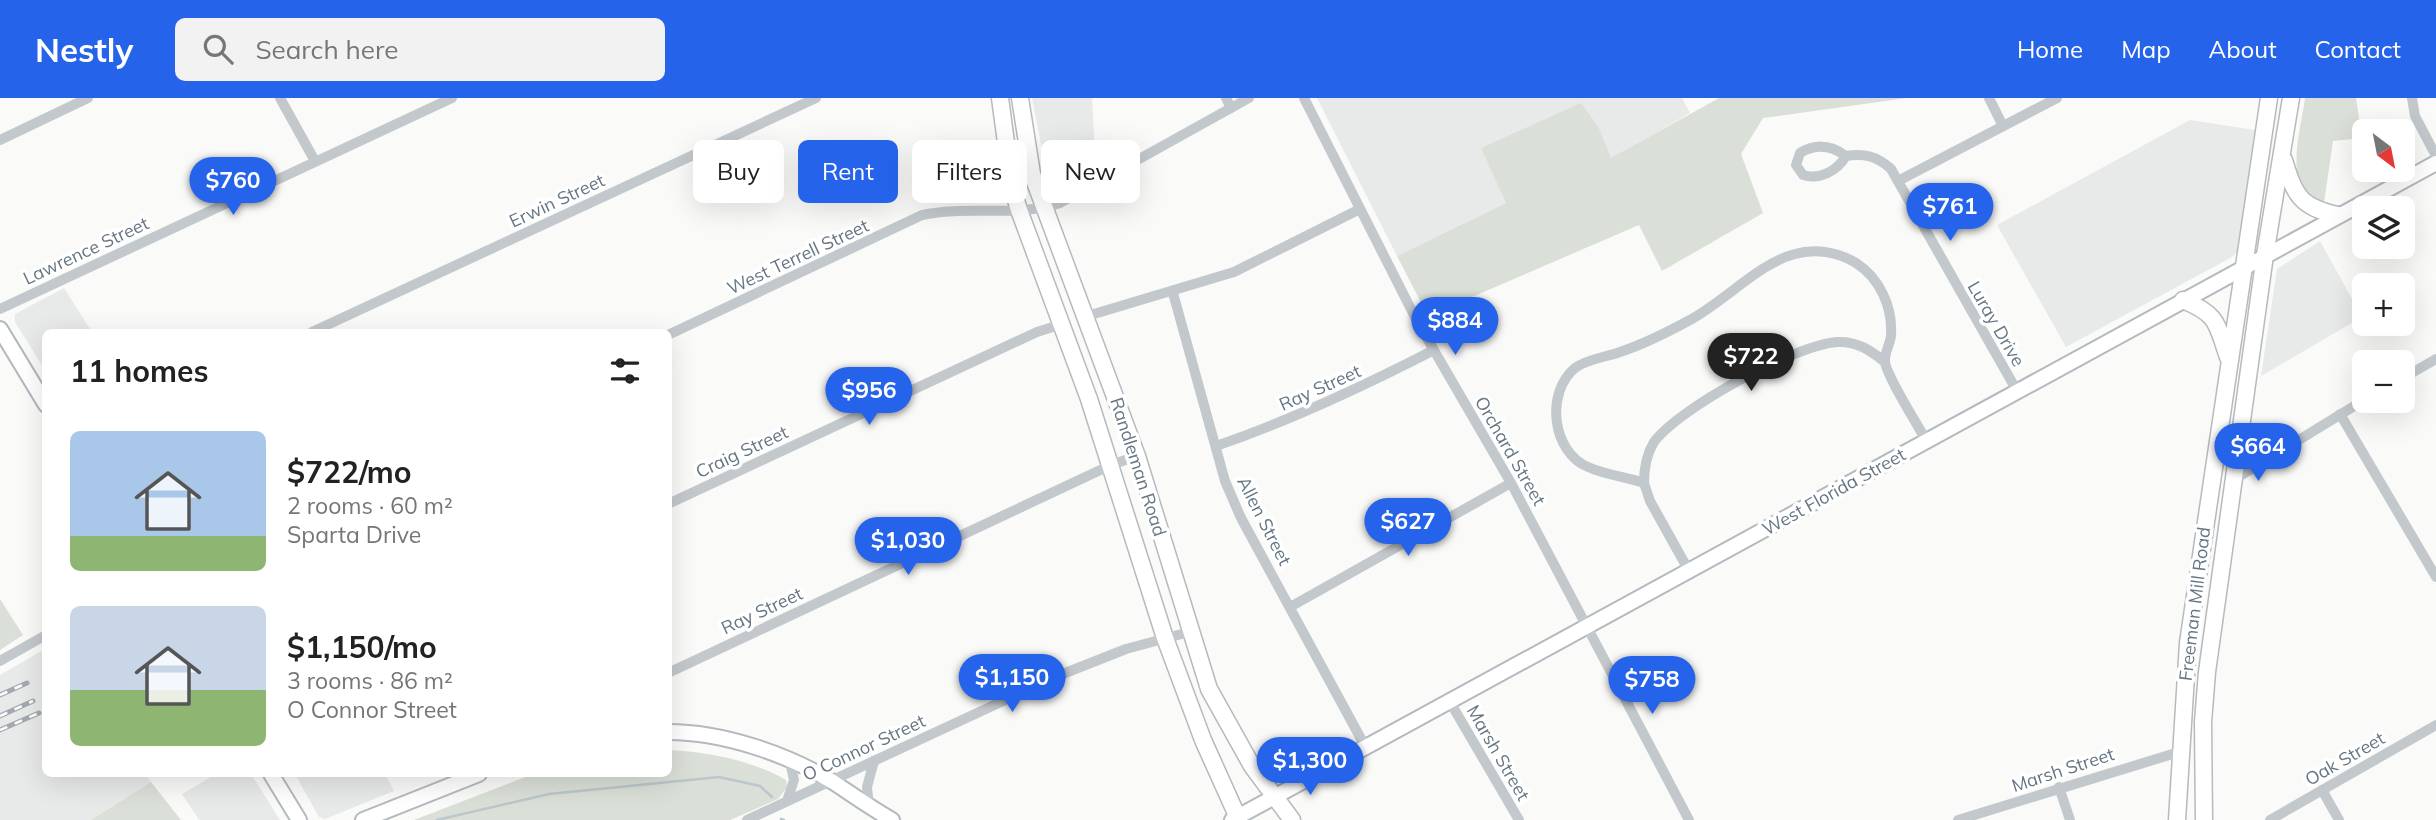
<!DOCTYPE html>
<meta charset="utf-8">
<style>
body{margin:0;font-family:Mulish,sans-serif;background:#f2f2f2;color:#222;height:100vh;display:flex;flex-direction:column;font-size:26px;white-space:nowrap}
*{box-sizing:border-box;margin:0}
p{font-size:23px;color:#767676}
.icon{flex:none;width:38px;height:38px;fill:none;stroke:currentColor;stroke-width:2;stroke-linecap:round;stroke-linejoin:round}
.map{position:relative;flex:1;overflow:hidden}
.side{position:absolute;left:42px;top:231px;width:630px;height:448px;display:flex;flex-direction:column;background:#fff;border-radius:10px;box-shadow:0 7px 28px #0002}
.side>*{flex:none}
.hud{position:absolute;left:693px;top:42px;width:665px;height:63px;display:flex;gap:14px}
.needle{width:46px;rotate:148deg}
.controls{position:absolute;left:2352px;top:21px;display:grid;gap:14px}
.controls a{display:grid;place-items:center;width:63px;height:63px;border-radius:10px;background:#fff;box-shadow:0 7px 28px #0002;font-size:35px}
.price{position:absolute;translate:-50% -60px;padding:0 16px;border-radius:24px;background:#2563eb;color:#fff;font-size:23px;line-height:46px;filter:drop-shadow(0 2px 4px #0008)}
.price::after{content:'';position:absolute;left:50%;top:42px;width:21px;height:16px;margin-left:-10px;background:inherit;clip-path:polygon(0 0,100% 0,50% 100%)}
.price.selected{background:#222;color:#fff}
ul{padding:0;list-style:none}
li{display:flex;align-items:center;gap:21px;height:175px;padding:0 28px}
li span{display:grid;place-items:center;flex:none;width:196px;height:140px;border-radius:10px;color:#555}
li>.icon{margin-inline-start:auto}
span .icon{width:84px;height:84px;fill:#fffc;stroke-width:1}
li b{font-size:30px}
h2{display:flex;justify-content:space-between;align-items:center;height:84px;padding:0 28px;font-size:30px}
.pill{padding:0 24px;border-radius:10px;background:#fff;box-shadow:0 7px 28px #0002;font-size:24px;line-height:63px}
.pill.selected{background:#2563eb;color:#fff}
header{display:flex;align-items:center;gap:42px;box-sizing:border-box;height:98px;padding:0 35px;background:#2563eb;color:#fff}
header strong{font-size:33px}
nav{display:flex;gap:38px;margin-inline-start:auto;font-size:24px}
.search{width:490px;height:63px;background:#f2f2f2;display:flex;align-items:center;gap:18px;box-sizing:border-box;padding:0 24px;border-radius:10px;color:#767676;font-size:26px}
.map>svg:first-child{display:block}
</style>
<header>
<strong>Nestly</strong>
<div class="search"><svg class="icon" aria-label="search" viewBox="0 0 24 24"><circle cx="10" cy="10" r="6"/><path d="M15 15l6 6"/></svg>Search here</div>
<nav><a>Home</a><a>Map</a><a>About</a><a>Contact</a></nav>
</header>
<div class="map">
<svg width="2436" height="722" viewBox="0 0 2436 722">
<rect width="100%" height="100%" fill="#fafaf8"/>
<g fill="#e8e9e9">
<polygon points="1032,0 1092,0 1096,73 1055,95 1050,93"/>
<polygon points="1317,0 1682,0 1690,15 1611,61 1599,30 1481,49 1506,105 1397,158"/>
<polygon points="2190,22 2255,32 2237,154 2232,159 2066,249 1997,127"/>
<polygon points="2320,143 2362,219 2261,278 2277,171"/>
<polygon points="64,190 92,234 46,234 45,272 15,224 15,216"/>
<polygon points="45,551 46,676 145,676 151,684 91,722 0,722 0,577"/>
<polygon points="216,676 251,676 280,722 199,722 182,696"/>
<polygon points="295,676 385,676 394,693 325,721 319,719"/>
</g>
<g fill="#dadfd7">
<polygon points="1719,0 1907,0 1763,20 1741,56 1763,115 1662,173 1639,127 1428,218 1397,158 1506,105 1481,50 1581,5 1599,30 1611,60"/>
<path d="M 2305,0 L 2356,0 L 2362,40 L 2333,43 L 2324,105 C 2280,95 2301,32 2305,0 Z"/>
<polygon points="0,501 23,537 0,552"/>
<path d="M 669,652 C 708,654 751,662 786,682 L 787,689 L 778,701 L 730,722 L 414,722 L 533,676 L 668,676 Z"/>
<polygon points="151,684 181,722 91,722"/>
</g>
<g fill="none" stroke-linecap="round" stroke-linejoin="round">
<g stroke="#bbc7cb" stroke-width="2.5">
<polyline points="781,721 784,722"/>
<polyline points="437,722 549,696 719,679 760,688 772,699"/>
</g>
<g stroke="#b3babf" stroke-width="18">
<g id="secondary">
<polyline points="0,231 46,307"/>
<path d="M 668,634 C 723,634 787,656 833,684 C 853,697 871,710 892,722"/>
<polyline points="271,676 299,722"/>
<polyline points="363,722 479,676"/>
<polyline points="1232,722 2436,65"/>
</g>
</g>
<g stroke="#b5babe" stroke-width="19">
<g id="primary">
<polyline points="1000,0 1012,89 1019,112 1089,301 1165,540 1203,642 1239,722"/>
<polyline points="1020,0 1032,76 1137,358 1209,591 1252,668 1292,722"/>
<path d="M 2284,62 C 2295,98 2300,109 2338,117"/>
<path d="M 2183,202 C 2219,217 2216,225 2228,259"/>
<polyline points="2177,722 2188,545 2269,0"/>
<polyline points="2204,722 2203,624 2207,574 2265,157 2291,0"/>
</g>
</g>
<g stroke="#c3c8cc" stroke-width="10">
<polyline points="280,0 315,63"/>
<polyline points="1226,0 1231,10"/>
<polyline points="1304,0 1417,223 1511,385 1689,722"/>
<polyline points="1989,0 2003,28"/>
<polyline points="2412,0 2415,18 2436,58"/>
<polyline points="0,42 88,0"/>
<path d="M 1846,58 C 1831,47 1816,45 1800,55 L 1796,67 L 1803,77 C 1820,82 1837,73 1846,58 C 1864,55 1877,58 1891,71 L 2017,293"/>
<polyline points="1898,83 2057,0"/>
<polyline points="1173,195 1225,383 1241,420 1366,650"/>
<polyline points="0,211 452,0"/>
<polyline points="1084,219 1234,174 1360,111"/>
<polyline points="312,234 816,0"/>
<path d="M 668,237 L 922,117 C 968,107 1016,120 1060,105 L 1249,0"/>
<polyline points="2403,280 2436,261"/>
<polyline points="2340,316 2436,479"/>
<polyline points="2240,340 2254,357 2265,362"/>
<path d="M 1216,348 C 1292,322 1362,289 1434,252"/>
<polyline points="2235,381 2364,302"/>
<path d="M 1644,385 C 1644,370 1646,357 1654,344 C 1679,310 1795,247 1837,244 C 1857,243 1870,252 1885,264"/>
<polyline points="668,406 1037,234 1059,227"/>
<path d="M 1689,473 L 1650,403 L 1644,385 C 1626,379 1606,377 1588,369 C 1552,354 1545,295 1575,270 C 1587,261 1607,259 1620,254 C 1644,246 1666,235 1688,223 C 1723,205 1759,165 1795,156 C 1815,150 1838,154 1856,165 C 1880,180 1893,210 1891,238 C 1890,246 1884,256 1885,264 C 1887,279 1918,327 1927,344"/>
<polyline points="1290,509 1511,385"/>
<polyline points="0,563 46,537"/>
<polyline points="668,575 1111,367 1137,358"/>
<polyline points="1450,604 1519,722"/>
<polyline points="2059,689 2070,722"/>
<polyline points="2322,692 2339,722"/>
<polyline points="787,703 794,682 790,664"/>
<polyline points="869,709 867,689 874,663"/>
<polyline points="747,722 1050,581 1126,551 1189,534"/>
<polyline points="1958,722 2179,654"/>
<polyline points="2270,722 2436,627"/>
</g>
<use href="#secondary" stroke="#fff" stroke-width="14"/>
<use href="#primary" stroke="#fff" stroke-width="16"/>
<g stroke="#a2aab0" stroke-width="5">
<g id="rail">
<polyline points="0,597 27,585"/>
<polyline points="0,618 33,603"/>
<polyline points="0,632 39,615"/>
</g>
</g>
<use href="#rail" stroke="#fff" stroke-width="2.5" stroke-dasharray="8" stroke-linecap="butt"/>
</g>
<g text-anchor="middle" stroke-width="7" stroke-linejoin="round" paint-order="stroke">
<g font-size="18" fill="#657683" stroke="#fff">
<text transform="translate(557 103) rotate(-25)" y="6">Erwin Street</text>
<text transform="translate(86 153) rotate(-25)" y="6">Lawrence Street</text>
<text transform="translate(798 159) rotate(-25)" y="6">West Terrell Street</text>
<text transform="translate(1996 226) rotate(60)" y="6">Luray Drive</text>
<text transform="translate(1320 290) rotate(-24)" y="6">Ray Street</text>
<text transform="translate(1510 353) rotate(60)" y="6">Orchard Street</text>
<text transform="translate(742 354) rotate(-25)" y="6">Craig Street</text>
<text transform="translate(1138 369) rotate(72)" y="6">Randleman Road</text>
<text transform="translate(1834 394) rotate(-29)" y="6">West Florida Street</text>
<text transform="translate(1264 423) rotate(63)" y="6">Allen Street</text>
<text transform="translate(2195 506) rotate(-83)" y="6">Freeman Mill Road</text>
<text transform="translate(762 513) rotate(-25)" y="6">Ray Street</text>
<text transform="translate(864 650) rotate(-25)" y="6">O Connor Street</text>
<text transform="translate(1498 655) rotate(60)" y="6">Marsh Street</text>
<text transform="translate(2345 661) rotate(-30)" y="6">Oak Street</text>
<text transform="translate(2063 672) rotate(-18)" y="6">Marsh Street</text>
</g>
</g>
</svg>
<div class="controls">
<a><svg class="needle" viewBox="-14 -14 28 28"><path d="M0-13l5 13h-10z" fill="#e53935"/><path d="M0 13l5-13h-10z" fill="#767676"/></svg></a>
<a><svg class="icon" aria-label="layers" viewBox="0 0 24 24"><path d="M12 4l9 5-9 5-9-5zM3 14l9 5 9-5"/></svg></a>
<a>+</a>
<a>−</a>
</div>
<b class="price" style="left:233px;top:119px">$760</b>
<b class="price" style="left:1950px;top:145px">$761</b>
<b class="price" style="left:1455px;top:259px">$884</b>
<b class="price selected" style="left:1751px;top:295px">$722</b>
<b class="price" style="left:869px;top:329px">$956</b>
<b class="price" style="left:2258px;top:385px">$664</b>
<b class="price" style="left:1408px;top:460px">$627</b>
<b class="price" style="left:908px;top:479px">$1,030</b>
<b class="price" style="left:1012px;top:616px">$1,150</b>
<b class="price" style="left:1652px;top:618px">$758</b>
<b class="price" style="left:1310px;top:699px">$1,300</b>
<div class="hud">
<a class="pill">Buy</a>
<a class="pill selected">Rent</a>
<a class="pill">Filters</a>
<a class="pill">New</a>
</div>
<section class="side">
<h2>11 homes<svg class="icon" aria-label="filters" viewBox="0 0 24 24"><path d="M4 7h16M4 17h16"/><circle cx="9" cy="7" r="2"/><circle cx="15" cy="17" r="2"/></svg></h2>
<ul>
<li><span style="background:linear-gradient(#a9c7e8 75%,#8fb573 0)"><svg class="icon" aria-label="home" viewBox="0 0 24 24"><path d="M3 11l9-7 9 7M6 9v11h12V9"/></svg></span><div><b>$722/mo</b><p>2 rooms · 60 m²</p><p>Sparta Drive</p></div></li>
<li><span style="background:linear-gradient(#c9d6e8 60%,#8fb573 0)"><svg class="icon" aria-label="home" viewBox="0 0 24 24"><path d="M3 11l9-7 9 7M6 9v11h12V9"/></svg></span><div><b>$1,150/mo</b><p>3 rooms · 86 m²</p><p>O Connor Street</p></div></li>
</ul>
</section>
</div>
